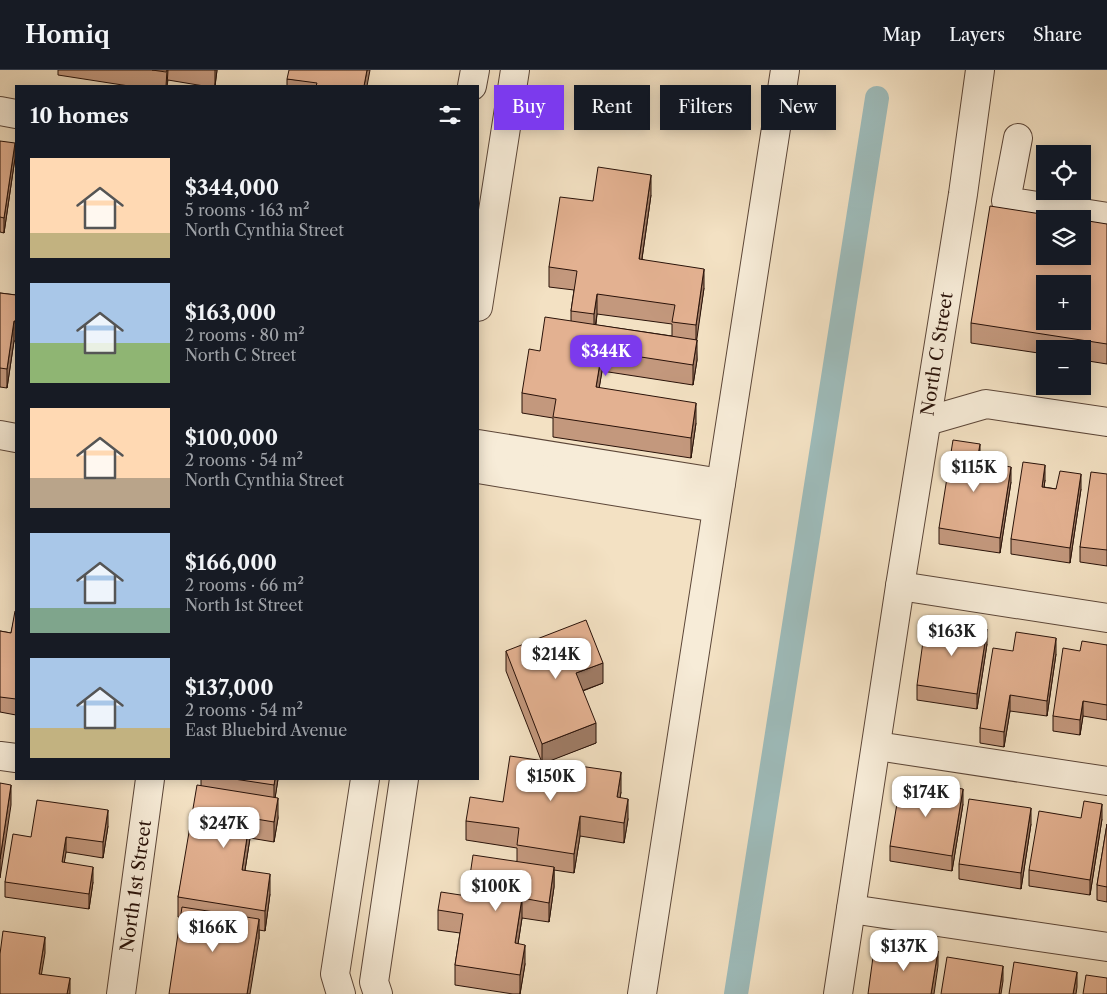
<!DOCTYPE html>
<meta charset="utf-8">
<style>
body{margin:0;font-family:"Libre Caslon Text",serif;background:#242831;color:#f1f3f6;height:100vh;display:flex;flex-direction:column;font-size:19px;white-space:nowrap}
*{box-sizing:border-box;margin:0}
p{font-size:16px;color:#9ea1a6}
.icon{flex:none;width:28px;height:28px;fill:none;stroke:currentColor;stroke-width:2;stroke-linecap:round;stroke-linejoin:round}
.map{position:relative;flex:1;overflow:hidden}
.panel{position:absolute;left:15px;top:15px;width:464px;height:695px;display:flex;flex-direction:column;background:#171b24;border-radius:0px;box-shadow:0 2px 12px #0003}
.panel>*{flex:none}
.top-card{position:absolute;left:494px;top:15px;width:475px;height:45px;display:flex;gap:10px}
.buttons{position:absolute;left:1036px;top:75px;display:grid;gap:10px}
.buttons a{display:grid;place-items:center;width:55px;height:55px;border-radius:0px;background:#171b24;box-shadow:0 2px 12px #0003;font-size:25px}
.price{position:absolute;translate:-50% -42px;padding:0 11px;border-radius:10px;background:#fff;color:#222;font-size:16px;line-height:32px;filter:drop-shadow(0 1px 2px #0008)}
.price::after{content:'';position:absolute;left:50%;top:30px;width:15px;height:11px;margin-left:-8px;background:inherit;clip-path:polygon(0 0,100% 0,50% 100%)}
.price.selected{background:#7c3aed;color:#fff}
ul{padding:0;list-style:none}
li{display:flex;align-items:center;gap:15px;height:125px;padding:0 15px}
li span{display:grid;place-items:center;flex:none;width:140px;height:100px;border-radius:0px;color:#555}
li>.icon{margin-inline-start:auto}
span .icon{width:60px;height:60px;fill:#fffc;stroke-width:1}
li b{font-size:21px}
h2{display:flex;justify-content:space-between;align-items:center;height:60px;padding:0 15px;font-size:21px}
.chip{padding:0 18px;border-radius:0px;background:#171b24;box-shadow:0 2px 12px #0003;font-size:18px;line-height:45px}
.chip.selected{background:#7c3aed;color:#fff}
header{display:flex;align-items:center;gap:30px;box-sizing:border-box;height:70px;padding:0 25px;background:#171b24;border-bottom:1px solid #363941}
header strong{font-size:24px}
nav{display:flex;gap:28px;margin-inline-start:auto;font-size:18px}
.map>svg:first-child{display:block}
</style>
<header>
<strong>Homiq</strong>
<nav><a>Map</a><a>Layers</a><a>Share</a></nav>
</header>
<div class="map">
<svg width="1107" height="924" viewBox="0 0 1107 924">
<rect width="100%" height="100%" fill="#f3e1c3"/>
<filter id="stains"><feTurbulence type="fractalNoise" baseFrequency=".004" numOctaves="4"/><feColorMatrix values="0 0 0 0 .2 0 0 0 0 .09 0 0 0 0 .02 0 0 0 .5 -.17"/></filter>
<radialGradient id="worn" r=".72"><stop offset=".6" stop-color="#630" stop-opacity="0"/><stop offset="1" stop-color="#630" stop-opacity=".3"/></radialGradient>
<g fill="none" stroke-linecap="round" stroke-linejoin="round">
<polyline stroke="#9ebcbb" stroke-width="24" points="736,924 877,28"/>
<g stroke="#5c4638" stroke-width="30">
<g id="minor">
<polyline points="472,16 475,0"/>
<polyline points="0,41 16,44"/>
<polyline points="1018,68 1006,131 1107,147"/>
<polyline points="478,237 515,0"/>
<polyline points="927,351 986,334 1107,352"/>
<polyline points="0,365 16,368"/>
<polyline points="478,374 721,413"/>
<polyline points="478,399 717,438"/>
<polyline points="900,516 1107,548"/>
<polyline points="877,676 1107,711"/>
<polyline points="0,686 16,688"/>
<polyline points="851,839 1107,877"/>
<polyline points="121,924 150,709"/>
<polyline points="341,924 335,904 365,709"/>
<polyline points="378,924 374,912 404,709"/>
<polyline points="642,924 785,0"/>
<polyline points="838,924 900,516 963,124 980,0"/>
</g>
</g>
<use href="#minor" stroke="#f7ecd8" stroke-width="28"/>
</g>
<g fill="#c3987d" stroke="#291209" fill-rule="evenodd">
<polygon points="58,0 217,0 215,16 204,16 168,10 167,16 129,16 58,5"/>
<polygon points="287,9 367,16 287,16"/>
<polygon points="0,71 15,88 4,163 0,162"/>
<path d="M 651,125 L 642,189 L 704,218 L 696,270 L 697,290 L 693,315 L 602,301 L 599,318 L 696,353 L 691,388 L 553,367 L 553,348 L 522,343 L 522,323 L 540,281 L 571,251 L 571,241 L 574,220 L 549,217 L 549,197 L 593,131 ZM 597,244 L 672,254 L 672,266 L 596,255 Z"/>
<polygon points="1107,154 1107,294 1082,290 1082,279 1045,279 1045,284 971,273 971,253"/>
<polygon points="0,223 16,225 16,271 14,271 7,318 0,317"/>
<polygon points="980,389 980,392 1011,412 1000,483 939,474 939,458"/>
<polygon points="1107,404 1107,496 1080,492 1080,477"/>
<polygon points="1045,410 1044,417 1056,419 1081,419 1070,493 1011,484 1011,469"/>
<polygon points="16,541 16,645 0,642 0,561 11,563"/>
<polygon points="987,574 977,639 917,630 917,615"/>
<polygon points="1107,575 1107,650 1083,646 1080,665 1053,661 1053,646 1080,581"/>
<polygon points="506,581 603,613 583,621 596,673 548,691 621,722 620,728 628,749 624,773 580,766 574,803 554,800 554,817 549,852 522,848 518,874 525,894 520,924 513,924 455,915 455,895 460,863 438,860 438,840 467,826 517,791 517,778 466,770 466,751 503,732 541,690 506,601"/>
<polygon points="1013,581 1056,584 1047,646 1010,641 1004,677 980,673 980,658"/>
<polygon points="201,709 278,709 275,728 278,748 274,772 250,768 245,800 270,824 265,861 259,860 259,869 178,847 178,827 201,716"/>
<polygon points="963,734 952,801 890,791 890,776"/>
<polygon points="1081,748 1102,749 1090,825 1029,816 1029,800"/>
<polygon points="1031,754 1021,819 959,809 959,794"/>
<polygon points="1107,754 1107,832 1097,830 1097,815"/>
<polygon points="108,756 103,788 66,782 64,792 93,812 89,839 5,827 5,812 31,767"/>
</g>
<g fill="#9f7c66" stroke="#291209">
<polygon points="167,0 168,0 167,16 166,16"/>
<polygon points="215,0 217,0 215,16"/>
<polygon points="367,0 370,0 367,16 364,16"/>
<polygon points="15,73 15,88 4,163 4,148"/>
<polygon points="651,105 651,125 639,209 639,189"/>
<polygon points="704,199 704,218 696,275 696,255"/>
<polygon points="597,224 597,244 594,264 594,244"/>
<polygon points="14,251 14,271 7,318 7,299"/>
<polygon points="697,270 697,290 693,315 693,295"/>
<polygon points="602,281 602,301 596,337 596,317"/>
<polygon points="696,333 696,353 691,388 691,368"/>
<polygon points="980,374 980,389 977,407 977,391"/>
<polygon points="1045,395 1045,410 1042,432 1042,417"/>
<polygon points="1011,397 1011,412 1000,483 1000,468"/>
<polygon points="1081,404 1081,419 1070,493 1070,478"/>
<polygon points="987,559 987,574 977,639 977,624"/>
<polygon points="1056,568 1056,584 1047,646 1047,631"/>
<polygon points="603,593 603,613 576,623 576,603"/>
<polygon points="1010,625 1010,641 1004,677 1004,662"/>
<polygon points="1083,631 1083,646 1080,665 1080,650"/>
<polygon points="596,653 596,673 542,694 542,674"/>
<polygon points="621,702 621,722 617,747 617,727"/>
<polygon points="275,709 278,709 274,735 274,715"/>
<polygon points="11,715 11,735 0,808 0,789"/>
<polygon points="963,719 963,734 952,801 952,786"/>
<polygon points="278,728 278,748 274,772 274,752"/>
<polygon points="628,729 628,749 624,773 624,753"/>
<polygon points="1102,734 1102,749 1090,825 1090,810"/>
<polygon points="1031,738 1031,754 1021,819 1021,803"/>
<polygon points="108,740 108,756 103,788 103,772"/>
<polygon points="580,746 580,766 574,803 574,784"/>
<polygon points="250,748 250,768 242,819 242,800"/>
<polygon points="66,767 66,782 62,807 62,792"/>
<polygon points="93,797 93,812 89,839 89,824"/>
<polygon points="554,797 554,817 549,852 549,833"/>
<polygon points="270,804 270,824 265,861 265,841"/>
<polygon points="522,828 522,848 515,893 515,873"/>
<polygon points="259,849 259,869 250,924 247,924"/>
<polygon points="45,867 45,883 39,919 39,904"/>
<polygon points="525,875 525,894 520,924 520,905"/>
<polygon points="938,881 938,896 934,924 931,924"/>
<polygon points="1003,896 1003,911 1001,924 999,924"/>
<polygon points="1077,902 1077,917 1076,924 1073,924"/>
<polygon points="70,908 70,924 67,924"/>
</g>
<g fill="#e3b191" stroke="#291209" fill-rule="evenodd">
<polygon points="152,0 167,0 166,2"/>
<polygon points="289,0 367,0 364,16 316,16 317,13 287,9"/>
<polygon points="0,71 15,73 4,148 0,147"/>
<polygon points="598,97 651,105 639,189 704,199 696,255 672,252 675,235 597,224 594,244 571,241 577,201 549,197 560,127 593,131"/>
<path d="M 990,136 L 1073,149 L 1045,149 L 1045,186 L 1082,186 L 1082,150 L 1107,154 L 1107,274 L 971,253 ZM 1045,214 L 1082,214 L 1082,251 L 1045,251 Z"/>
<polygon points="0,223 16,225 16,251 14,251 7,299 0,298"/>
<polygon points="545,247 697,270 693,295 602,281 596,317 696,333 691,368 553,347 556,329 522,323 529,279 540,281"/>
<polygon points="953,370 980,374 977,391 1011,397 1000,468 939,458"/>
<polygon points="1023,392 1045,395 1042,417 1056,419 1060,401 1081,404 1070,478 1011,469"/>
<polygon points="1091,402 1107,404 1107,480 1080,477"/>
<polygon points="15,541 16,541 16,629 0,627 0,561 11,563"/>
<polygon points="586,550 603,593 576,603 596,653 542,674 506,581"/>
<polygon points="926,550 987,559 977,624 917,615"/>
<polygon points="1016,562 1056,568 1047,631 1010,625 1004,662 980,658 993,578 1013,581"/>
<polygon points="1082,571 1107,575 1107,635 1083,631 1080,650 1053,646 1063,578 1080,581"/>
<polygon points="510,686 621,702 617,727 628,729 624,753 580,746 574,784 517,775 519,758 466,751 470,727 503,732"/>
<polygon points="234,709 275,709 274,715"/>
<polygon points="901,709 963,719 952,786 890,776"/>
<polygon points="0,713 11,715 0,789"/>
<polygon points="197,715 278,728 274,752 250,748 242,800 270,804 265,841 178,827"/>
<polygon points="969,729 1031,738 1021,803 959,794"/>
<polygon points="37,730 108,740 103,772 66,767 62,792 93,797 89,824 5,812 13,764 31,767"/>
<polygon points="1084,731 1102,734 1090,810 1029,800 1039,741 1081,748"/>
<polygon points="1107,754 1107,817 1097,815"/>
<polygon points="473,785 554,797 549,833 522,828 515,873 525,875 520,905 455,895 463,844 438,840 441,822 467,826"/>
<polygon points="182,837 259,849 247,924 169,924"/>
<polygon points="3,861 45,867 39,904 70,908 67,924 0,924 0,884"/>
<polygon points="897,875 938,881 931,924 868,924 873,887 894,890"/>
<polygon points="947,887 1003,896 999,924 941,924"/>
<polygon points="1014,892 1077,902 1073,924 1009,924"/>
<polygon points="1086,905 1107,908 1107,924 1083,924"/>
</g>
<g text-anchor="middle" stroke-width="4" stroke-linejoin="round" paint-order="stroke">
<g font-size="18" fill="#291209" stroke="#f7ecd8">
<text transform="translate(937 284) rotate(-81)" y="6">North C Street</text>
<text transform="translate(136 816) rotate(-82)" y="6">North 1st Street</text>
</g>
</g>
<rect width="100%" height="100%" filter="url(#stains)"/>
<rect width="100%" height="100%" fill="url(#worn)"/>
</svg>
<div class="buttons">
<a><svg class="icon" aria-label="locate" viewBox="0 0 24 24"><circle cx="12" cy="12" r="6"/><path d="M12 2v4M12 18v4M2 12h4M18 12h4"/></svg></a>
<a><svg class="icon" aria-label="layers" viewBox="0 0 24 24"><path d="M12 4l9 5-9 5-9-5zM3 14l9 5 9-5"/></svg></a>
<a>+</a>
<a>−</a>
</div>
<b class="price selected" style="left:606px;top:307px">$344K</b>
<b class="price" style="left:974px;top:423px">$115K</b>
<b class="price" style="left:952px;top:587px">$163K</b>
<b class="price" style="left:556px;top:610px">$214K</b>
<b class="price" style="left:551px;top:732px">$150K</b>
<b class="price" style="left:926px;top:748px">$174K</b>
<b class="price" style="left:224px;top:779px">$247K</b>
<b class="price" style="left:496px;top:842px">$100K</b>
<b class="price" style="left:213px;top:883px">$166K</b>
<b class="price" style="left:904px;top:902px">$137K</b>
<div class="top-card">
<a class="chip selected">Buy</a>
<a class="chip">Rent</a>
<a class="chip">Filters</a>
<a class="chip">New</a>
</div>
<section class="panel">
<h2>10 homes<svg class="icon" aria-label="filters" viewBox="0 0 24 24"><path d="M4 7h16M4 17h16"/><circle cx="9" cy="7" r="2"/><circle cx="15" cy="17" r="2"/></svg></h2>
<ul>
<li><span style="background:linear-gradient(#ffd9b3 75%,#c2b280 0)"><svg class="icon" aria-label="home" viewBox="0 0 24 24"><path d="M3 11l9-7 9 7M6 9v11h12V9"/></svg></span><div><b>$344,000</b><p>5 rooms · 163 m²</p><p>North Cynthia Street</p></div></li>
<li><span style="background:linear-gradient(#a9c7e8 60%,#8fb573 0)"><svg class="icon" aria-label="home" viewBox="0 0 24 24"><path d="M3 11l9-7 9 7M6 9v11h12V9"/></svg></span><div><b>$163,000</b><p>2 rooms · 80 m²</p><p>North C Street</p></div></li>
<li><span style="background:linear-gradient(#ffd9b3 70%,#b9a48a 0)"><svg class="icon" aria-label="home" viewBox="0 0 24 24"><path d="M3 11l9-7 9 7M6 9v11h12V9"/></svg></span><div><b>$100,000</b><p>2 rooms · 54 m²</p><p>North Cynthia Street</p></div></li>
<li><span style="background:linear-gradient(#a9c7e8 75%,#7fa58c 0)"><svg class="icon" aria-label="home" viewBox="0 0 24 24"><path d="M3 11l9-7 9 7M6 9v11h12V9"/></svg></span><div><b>$166,000</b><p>2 rooms · 66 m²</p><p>North 1st Street</p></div></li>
<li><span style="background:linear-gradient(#a9c7e8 70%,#c2b280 0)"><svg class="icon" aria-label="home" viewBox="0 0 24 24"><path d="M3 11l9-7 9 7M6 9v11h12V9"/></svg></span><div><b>$137,000</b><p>2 rooms · 54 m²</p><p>East Bluebird Avenue</p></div></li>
</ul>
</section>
</div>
